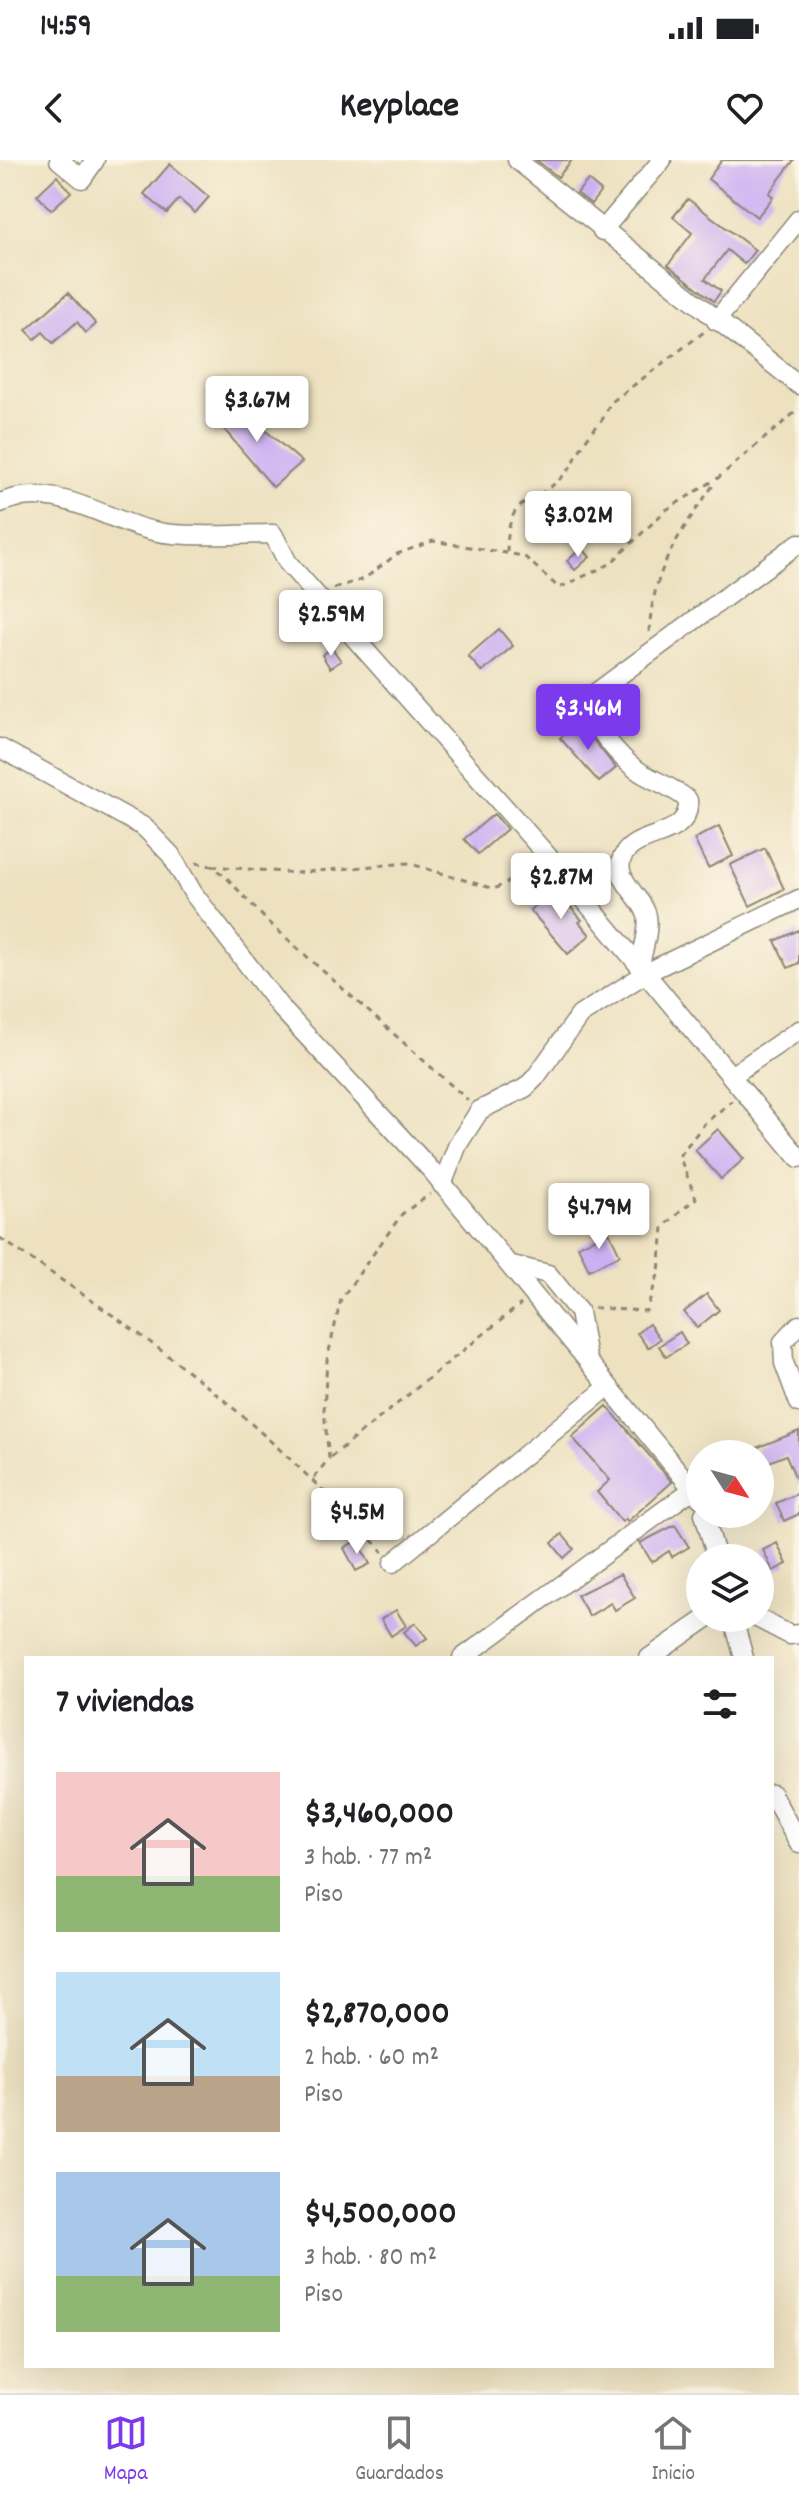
<!DOCTYPE html>
<html lang="es">
<meta charset="utf-8">
<style>
body{margin:0;font-family:Dekko,sans-serif;background:#f6f6f6;color:#202124;height:100vh;display:flex;flex-direction:column;font-size:30px;white-space:nowrap}
*{box-sizing:border-box;margin:0}
p{font-size:26px;color:#757577}
.icon{flex:none;width:44px;height:44px;fill:none;stroke:currentColor;stroke-width:2;stroke-linecap:round;stroke-linejoin:round}
.map{position:relative;flex:1;overflow:hidden}
.panel{position:absolute;left:24px;top:1496px;width:750px;height:712px;display:flex;flex-direction:column;background:#fff;border-radius:0px;box-shadow:0 8px 32px #0002}
.panel>*{flex:none}
.needle{width:52px;rotate:126deg}
.tools{position:absolute;left:686px;top:1280px;display:grid;gap:16px}
.tools a{display:grid;place-items:center;width:88px;height:88px;border-radius:50%;background:#fff;box-shadow:0 8px 32px #0002;font-size:40px}
.price{position:absolute;translate:-50% -68px;padding:0 18px;border-radius:8px;background:#fff;color:#222;font-size:26px;line-height:52px;filter:drop-shadow(0 2px 4px #0008)}
.price::after{content:'';position:absolute;left:50%;top:48px;width:24px;height:18px;margin-left:-12px;background:inherit;clip-path:polygon(0 0,100% 0,50% 100%)}
.price.on{background:#7c3aed;color:#fff}
ul{padding:0;list-style:none}
li{display:flex;align-items:center;gap:24px;height:200px;padding:0 32px}
li span{display:grid;place-items:center;flex:none;width:224px;height:160px;border-radius:0px;color:#555}
li>.icon{margin-inline-start:auto}
span .icon{width:96px;height:96px;fill:#fffc;stroke-width:1}
li b{font-size:34px}
h2{display:flex;justify-content:space-between;align-items:center;height:96px;padding:0 32px;font-size:34px}
.status{display:flex;justify-content:space-between;align-items:center;height:56px;padding:0 40px;background:#fff;direction:ltr}
.status svg{height:22px;fill:currentColor}
header{display:flex;justify-content:space-between;align-items:center;height:104px;padding:0 32px;background:#fff;font-size:36px;font-weight:700}
.menu{display:flex;justify-content:space-around;align-items:center;height:112px;border-top:2px solid #e0e0e0;background:#fff;font-size:22px;color:#757577}
.menu a{display:grid;justify-items:center;gap:4px}
.menu .on{color:#7c3aed}
.map>svg:first-child{display:block}
</style>
<div class="status"><b>14:59</b><svg viewBox="0 0 49 12"><path d="M0 12V9h3v3zM5 12V6h3v6zM10 12V3h3v9zM15 12V0h3v12zM26 1h20v11H26zM47 4h2v5h-2z"/></svg></div>
<header><svg class="icon" aria-label="back" viewBox="0 0 24 24"><path d="M15 5l-7 7 7 7"/></svg>Keyplace<svg class="icon" aria-label="heart" viewBox="0 0 24 24"><path d="M12 20l-8-8c-3-5 5-10 8-4 3-6 11-1 8 4z"/></svg></header>
<div class="map">
<svg width="799" height="2233" viewBox="0 0 799 2233">
<rect width="100%" height="100%" fill="#fcf5e5"/>
<filter id="ink" filterUnits="userSpaceOnUse"><feTurbulence type="fractalNoise" baseFrequency=".0125" numOctaves="2"/><feDisplacementMap in="SourceGraphic" scale="16" xChannelSelector="R" yChannelSelector="G"/><feConvolveMatrix kernelMatrix="1 2 1 2 8 2 1 2 1" color-interpolation-filters="sRGB"/></filter>
<filter id="wash" filterUnits="userSpaceOnUse"><feTurbulence type="fractalNoise" baseFrequency=".006" numOctaves="4" result="noise"/><feDisplacementMap in="SourceGraphic" scale="32" xChannelSelector="R" yChannelSelector="G"/><feGaussianBlur stdDeviation="1.8" result="paint"/><feColorMatrix in="noise" values="0 0 0 0 0 0 0 0 0 0 0 0 0 0 0 0 0 1.4 0 .05"/><feComposite in="paint" operator="in"/></filter>
<g filter="url(#wash)">
<rect width="100%" height="100%" fill="#ede1c0"/>
<g id="blocks">
<g fill="#ccb0f3">
<polygon points="536,0 572,0 558,17"/>
<polygon points="722,0 794,0 769,33 773,37 757,57 708,19"/>
<polygon points="170,4 209,37 195,53 179,39 167,53 144,34"/>
<polygon points="57,16 71,32 51,50 37,35"/>
<polygon points="588,20 601,31 591,44 577,33"/>
<polygon points="688,39 755,90 744,104 727,90 705,119 721,131 714,141 668,105 692,73 673,57"/>
<polygon points="68,133 96,164 86,173 77,162 53,183 43,172 35,179 26,170"/>
<polygon points="230,240 302,302 273,327 212,255"/>
<polygon points="582,388 590,397 575,410 567,401"/>
<polygon points="303,438 316,452 295,470 282,456"/>
<polygon points="499,469 513,486 482,512 468,496"/>
<polygon points="332,488 341,501 330,508 322,495"/>
<polygon points="579,562 616,608 599,622 560,578"/>
<polygon points="494,654 507,669 478,694 464,679"/>
<polygon points="719,666 733,696 708,708 694,679"/>
<polygon points="765,688 784,729 750,746 730,705"/>
<polygon points="555,729 582,760 579,762 590,775 568,794 530,750"/>
<polygon points="799,770 799,803 788,808 775,781"/>
<polygon points="718,969 744,999 721,1019 695,990"/>
<polygon points="609,1072 620,1095 589,1110 578,1086"/>
<polygon points="707,1134 719,1150 697,1168 684,1152"/>
<polygon points="649,1164 660,1179 648,1188 637,1173"/>
<polygon points="680,1172 687,1184 666,1197 659,1186"/>
<polygon points="607,1246 672,1322 627,1362 626,1359 622,1362 597,1332 610,1320 572,1277"/>
<polygon points="799,1271 799,1326 786,1295 762,1305 756,1288"/>
<polygon points="799,1333 799,1354 784,1361 776,1343"/>
<polygon points="675,1365 689,1387 672,1397 669,1391 652,1402 640,1383"/>
<polygon points="562,1374 574,1389 564,1398 552,1383"/>
<polygon points="357,1380 370,1404 356,1411 344,1388"/>
<polygon points="777,1383 787,1404 773,1411 763,1390"/>
<polygon points="620,1414 635,1438 615,1450 611,1443 589,1456 577,1435"/>
<polygon points="396,1450 406,1466 391,1476 381,1459"/>
<polygon points="415,1463 427,1478 416,1486 404,1472"/>
</g>
</g>
</g>
<g filter="url(#ink)">
<use href="#blocks" fill-opacity="0" stroke="#8c8676" stroke-width="2"/>
<g fill="none" stroke-linecap="round" stroke-linejoin="round">
<g stroke="#8c8676" stroke-width="21">
<g id="minor">
<polyline points="59,0 82,19 95,0"/>
<polyline points="517,0 799,225"/>
<polyline points="602,71 662,0"/>
<polyline points="716,161 799,59"/>
<path d="M 0,343 C 61,317 114,370 173,374 C 206,377 240,374 273,374 L 288,403 L 553,702 L 799,998"/>
<polyline points="0,588 144,667 171,695 193,733 280,847 433,1012 700,1338"/>
<path d="M 640,806 C 642,792 650,770 647,756 C 643,737 611,718 623,696 C 637,669 691,680 688,640 C 673,627 656,622 640,612 C 617,597 602,572 586,551 L 590,537 L 799,383"/>
<polyline points="731,916 799,870"/>
<polyline points="442,1025 458,984 480,950 525,928 535,918 580,855 648,812 799,739"/>
<polyline points="512,1105 548,1114 579,1152 587,1198"/>
<polyline points="799,1165 783,1182 784,1203 799,1243"/>
<polyline points="704,1354 717,1398"/>
<polyline points="393,1403 608,1227"/>
<polyline points="733,1458 744,1498"/>
<polyline points="757,1458 790,1475 799,1474"/>
<polyline points="462,1498 693,1329"/>
<polyline points="649,1498 707,1458"/>
<polyline points="772,1634 799,1684"/>
</g>
</g>
<g stroke="#8c8676" stroke-width="3" stroke-dasharray="6 6" stroke-linecap="butt">
<path d="M 507,392 C 508,332 528,351 562,317 C 574,306 577,293 586,280 C 595,266 605,261 609,244 L 704,172"/>
<polyline points="334,428 364,419 397,394 433,381 524,396 559,428 610,404 666,350 718,318 799,249"/>
<path d="M 649,472 C 654,404 679,375 716,321"/>
<polyline points="196,703 212,706 227,718 268,762 468,940"/>
<polyline points="212,706 295,713 408,703 494,729 535,709"/>
<path d="M 0,1078 C 79,1132 160,1185 232,1247 C 286,1293 334,1341 383,1392"/>
<polyline points="594,1148 646,1151 659,1112 663,1067 696,1038 679,996 705,963 732,941"/>
<polyline points="331,1297 521,1144"/>
<polyline points="314,1318 329,1298 324,1251 327,1200 341,1139 402,1054 430,1034"/>
</g>
<use href="#minor" stroke="#fff" stroke-width="18"/>
</g>
</g>
</svg>
<div class="tools">
<a><svg class="needle" viewBox="-14 -14 28 28"><path d="M0-13l5 13h-10z" fill="#e53935"/><path d="M0 13l5-13h-10z" fill="#757577"/></svg></a>
<a><svg class="icon" aria-label="layers" viewBox="0 0 24 24"><path d="M12 4l9 5-9 5-9-5zM3 14l9 5 9-5"/></svg></a>
</div>
<b class="price" style="left:257px;top:284px">$3.67M</b>
<b class="price" style="left:578px;top:399px">$3.02M</b>
<b class="price" style="left:331px;top:498px">$2.59M</b>
<b class="price on" style="left:588px;top:592px">$3.46M</b>
<b class="price" style="left:561px;top:761px">$2.87M</b>
<b class="price" style="left:599px;top:1091px">$4.79M</b>
<b class="price" style="left:357px;top:1396px">$4.5M</b>
<section class="panel">
<h2>7 viviendas<svg class="icon" aria-label="filters" viewBox="0 0 24 24"><path d="M4 7h16M4 17h16"/><circle cx="9" cy="7" r="2"/><circle cx="15" cy="17" r="2"/></svg></h2>
<ul>
<li><span style="background:linear-gradient(#f6c9c9 65%,#8fb573 0)"><svg class="icon" aria-label="home" viewBox="0 0 24 24"><path d="M3 11l9-7 9 7M6 9v11h12V9"/></svg></span><div><b>$3,460,000</b><p>3 hab. · 77 m²</p><p>Piso</p></div></li>
<li><span style="background:linear-gradient(#bfe0f5 65%,#b9a48a 0)"><svg class="icon" aria-label="home" viewBox="0 0 24 24"><path d="M3 11l9-7 9 7M6 9v11h12V9"/></svg></span><div><b>$2,870,000</b><p>2 hab. · 60 m²</p><p>Piso</p></div></li>
<li><span style="background:linear-gradient(#a9c7e8 65%,#8fb573 0)"><svg class="icon" aria-label="home" viewBox="0 0 24 24"><path d="M3 11l9-7 9 7M6 9v11h12V9"/></svg></span><div><b>$4,500,000</b><p>3 hab. · 80 m²</p><p>Piso</p></div></li>
</ul>
</section>
</div>
<nav class="menu">
<a class="on"><svg class="icon" aria-label="map" viewBox="0 0 24 24"><path d="M3 6l6-2 6 2 6-2v14l-6 2-6-2-6 2zM9 4v14M15 6v14"/></svg>Mapa</a>
<a><svg class="icon" aria-label="saved" viewBox="0 0 24 24"><path d="M7 4h10v16l-5-4-5 4z"/></svg>Guardados</a>
<a><svg class="icon" aria-label="home" viewBox="0 0 24 24"><path d="M3 11l9-7 9 7M6 9v11h12V9"/></svg>Inicio</a>
</nav>
